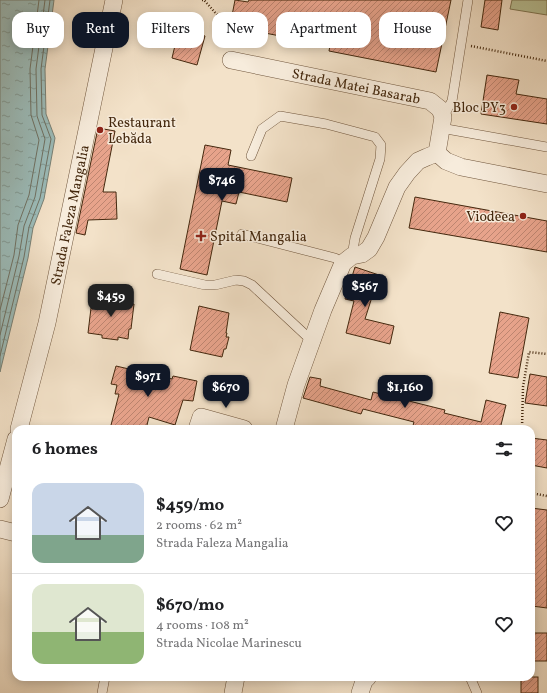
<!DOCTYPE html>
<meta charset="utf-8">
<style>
body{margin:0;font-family:Vollkorn,serif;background:#f6f6f6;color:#202124;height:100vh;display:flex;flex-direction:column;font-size:15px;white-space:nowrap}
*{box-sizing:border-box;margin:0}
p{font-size:13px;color:#757577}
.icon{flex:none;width:22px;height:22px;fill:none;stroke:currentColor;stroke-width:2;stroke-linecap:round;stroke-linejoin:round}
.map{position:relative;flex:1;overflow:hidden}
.sheet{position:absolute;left:12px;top:425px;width:523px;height:256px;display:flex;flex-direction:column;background:#fff;border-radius:12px;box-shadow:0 2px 10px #0003}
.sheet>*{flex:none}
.top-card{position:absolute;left:12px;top:12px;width:523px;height:36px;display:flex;gap:8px}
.price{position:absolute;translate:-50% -34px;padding:0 9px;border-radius:8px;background:#111827;color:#fff;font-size:13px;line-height:26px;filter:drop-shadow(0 1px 2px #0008)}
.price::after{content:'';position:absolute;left:50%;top:24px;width:12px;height:9px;margin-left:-6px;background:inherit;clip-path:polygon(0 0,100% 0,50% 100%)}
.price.current{background:#222;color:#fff}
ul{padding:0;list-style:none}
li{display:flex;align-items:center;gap:12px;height:100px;padding:0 20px}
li+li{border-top:1px solid #e0e0e0}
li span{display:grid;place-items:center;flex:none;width:112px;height:80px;border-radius:12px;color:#555}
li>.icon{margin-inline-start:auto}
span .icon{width:48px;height:48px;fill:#fffc;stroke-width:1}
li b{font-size:17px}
h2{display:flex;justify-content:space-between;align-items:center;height:48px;padding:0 20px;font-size:17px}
.chip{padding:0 14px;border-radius:12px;background:#fff;box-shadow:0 2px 10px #0003;font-size:14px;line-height:36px}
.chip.current{background:#111827;color:#fff}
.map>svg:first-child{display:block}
</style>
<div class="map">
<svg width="547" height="693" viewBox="0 0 547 693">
<defs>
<pattern id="water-ripples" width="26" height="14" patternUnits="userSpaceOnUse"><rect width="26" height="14" fill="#9cbdbb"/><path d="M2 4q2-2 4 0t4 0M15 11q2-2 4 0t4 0" fill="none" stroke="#819a96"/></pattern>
<pattern id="building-hatch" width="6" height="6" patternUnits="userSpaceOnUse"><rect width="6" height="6" fill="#e7a38b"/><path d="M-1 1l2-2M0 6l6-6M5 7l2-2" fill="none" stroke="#bd8570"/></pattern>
</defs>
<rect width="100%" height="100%" fill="#f3e2c9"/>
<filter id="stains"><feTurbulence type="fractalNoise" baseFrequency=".005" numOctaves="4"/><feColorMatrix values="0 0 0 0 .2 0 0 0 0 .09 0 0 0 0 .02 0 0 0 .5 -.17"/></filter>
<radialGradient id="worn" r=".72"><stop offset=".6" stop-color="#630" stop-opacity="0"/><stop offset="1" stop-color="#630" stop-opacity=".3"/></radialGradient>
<polygon fill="#b9c398" stroke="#7e7653" points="512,0 547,0 547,15 510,9"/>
<polygon fill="url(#water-ripples)" stroke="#798176" points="0,0 54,0 45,69 46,114 55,138 44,199 33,228 28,258 0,372"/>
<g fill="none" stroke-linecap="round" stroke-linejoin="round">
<g stroke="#707264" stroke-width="1">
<polyline points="0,310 14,255 18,225 29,195 39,140 31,115 30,69 39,0"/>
<polyline points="0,335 19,256 24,226 35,197 45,139 37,116 36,69 45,0"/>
<polyline points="0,356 24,257 29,227 40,198 51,139 42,115 41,69 50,0"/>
</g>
</g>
<g fill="url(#building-hatch)" stroke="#44280e">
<polygon points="235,0 248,2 249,0 451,0 436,72 329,51 331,40 306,35 305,41 230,26"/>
<polygon points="485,0 502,0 498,30 481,27"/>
<polygon points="179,29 205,36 197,65 172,58"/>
<polygon points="487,75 519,80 516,94 547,99 547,124 481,114"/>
<polygon points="98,128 115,131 103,192 116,192 117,219 88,220 85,235 76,233"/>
<polygon points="205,145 231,150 228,165 292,178 287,202 239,192 236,204 222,201 207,275 180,269"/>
<polygon points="415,197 547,221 547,252 409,228"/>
<polygon points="355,267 379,275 365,319 394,326 390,344 346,333 354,301 345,299"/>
<polygon points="100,297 126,300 125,303 134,304 131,329 129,329 128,339 118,337 118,340 102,338 102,335 88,333 91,308 93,309 95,299 100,299"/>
<polygon points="199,306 229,313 226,333 227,333 226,337 229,337 226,349 224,349 222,357 190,350"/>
<polygon points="500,312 529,318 518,378 489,373"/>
<polygon points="116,366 172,379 173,376 197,381 193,401 183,400 175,425 149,417 146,429 110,429 119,394 115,394 117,385 111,384"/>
<polygon points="530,374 547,377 547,406 525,403"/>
<polygon points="310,377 321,379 320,386 371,400 373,392 445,410 444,413 481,422 486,400 506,405 500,429 412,429 414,422 363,409 361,414 303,398"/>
<polygon points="531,438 547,440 547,468 531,465"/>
<polygon points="531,508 547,510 547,608 532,606 533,598 531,598"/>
<rect x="531" y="633" width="16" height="28"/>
<rect x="521" y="677" width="17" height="16"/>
</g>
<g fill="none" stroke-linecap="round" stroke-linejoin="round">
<g stroke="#70563d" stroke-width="10">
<g id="service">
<polyline points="443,117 452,101 468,0"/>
<polyline points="441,128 547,147"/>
<polyline points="251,156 262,129 280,116 326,124 375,137 381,145 380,159 355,238 352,256"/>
<polyline points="242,234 335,258 343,263"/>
<polyline points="157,274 205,285 215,285 236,280 244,281 252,285 312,341"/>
<polyline points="470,677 477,693"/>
<polyline points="102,693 105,677"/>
</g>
</g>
<g stroke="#70563d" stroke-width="18">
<g id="minor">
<path id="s1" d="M 231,60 L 430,101 L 440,109 L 443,117 L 437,153 L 446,161 L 461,167 L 547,184"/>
<path id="s2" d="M 19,429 L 47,323 L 114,0"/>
<polyline points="197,429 201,417 244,429"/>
<polyline points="284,429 296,385 323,310 343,263 352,256 362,254 369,249 376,237 397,187 407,173 418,161 427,157 437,153"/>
<polyline points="0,499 16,439"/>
<polyline points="0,529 16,533"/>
<polyline points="233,693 236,677"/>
<polyline points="360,693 364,681 368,677"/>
</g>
</g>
<g stroke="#44280e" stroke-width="2.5" stroke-dasharray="1 2" stroke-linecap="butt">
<polyline points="202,0 204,0 220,18 227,45"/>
<polyline points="471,46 547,61"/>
<polyline points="522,429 523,387 529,352 547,354"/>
<polyline points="531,493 547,496"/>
</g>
<use href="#service" stroke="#f7ecdc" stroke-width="9"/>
<use href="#minor" stroke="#f7ecdc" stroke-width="17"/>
</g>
<g fill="#8f2418" stroke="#f7ecdc" stroke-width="1.5">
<circle cx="514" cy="107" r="4"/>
<circle cx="100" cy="130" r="4"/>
<circle cx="523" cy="216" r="4"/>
<path d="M199 230h4v4h4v4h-4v4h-4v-4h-4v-4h4z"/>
</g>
<g text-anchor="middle" stroke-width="3" stroke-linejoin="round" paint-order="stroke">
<g font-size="14" fill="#44280e" stroke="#f7ecdc">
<text dy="5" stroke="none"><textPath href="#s1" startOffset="128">Strada Matei Basarab</textPath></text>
<text dy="5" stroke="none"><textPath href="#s2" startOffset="220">Strada Faleza Mangalia</textPath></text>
</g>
<g font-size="14" fill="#44280e" stroke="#f7ecdc" text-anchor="end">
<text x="506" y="112">Bloc PY3</text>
<text x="108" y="127" text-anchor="start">Restaurant<tspan x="108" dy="16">Lebăda</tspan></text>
<text x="515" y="221">Viodeea</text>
<text x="210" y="241" text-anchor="start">Spital Mangalia</text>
</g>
</g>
<rect width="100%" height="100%" filter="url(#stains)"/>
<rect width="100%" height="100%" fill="url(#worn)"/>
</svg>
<b class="price" style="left:222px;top:202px">$746</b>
<b class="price" style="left:365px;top:308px">$567</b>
<b class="price current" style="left:111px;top:318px">$459</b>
<b class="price" style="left:148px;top:398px">$971</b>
<b class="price" style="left:226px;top:409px">$670</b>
<b class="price" style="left:405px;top:409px">$1,160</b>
<div class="top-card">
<a class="chip">Buy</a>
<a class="chip current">Rent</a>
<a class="chip">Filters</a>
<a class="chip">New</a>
<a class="chip">Apartment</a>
<a class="chip">House</a>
</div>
<section class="sheet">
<h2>6 homes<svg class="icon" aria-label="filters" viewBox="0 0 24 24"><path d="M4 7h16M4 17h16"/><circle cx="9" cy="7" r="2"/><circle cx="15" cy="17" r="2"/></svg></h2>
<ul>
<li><span style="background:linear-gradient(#c9d6e8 65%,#7fa58c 0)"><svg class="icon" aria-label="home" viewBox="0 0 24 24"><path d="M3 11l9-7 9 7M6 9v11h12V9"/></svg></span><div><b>$459/mo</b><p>2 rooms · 62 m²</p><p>Strada Faleza Mangalia</p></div><svg class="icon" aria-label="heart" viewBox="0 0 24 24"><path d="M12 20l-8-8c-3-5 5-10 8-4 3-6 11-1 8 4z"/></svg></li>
<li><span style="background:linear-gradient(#dfe7d0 60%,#8fb573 0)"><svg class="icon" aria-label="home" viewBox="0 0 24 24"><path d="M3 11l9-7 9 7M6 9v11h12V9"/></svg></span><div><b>$670/mo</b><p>4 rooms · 108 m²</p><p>Strada Nicolae Marinescu</p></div><svg class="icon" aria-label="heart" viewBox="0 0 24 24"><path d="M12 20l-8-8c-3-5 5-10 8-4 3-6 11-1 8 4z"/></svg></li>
</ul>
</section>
</div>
